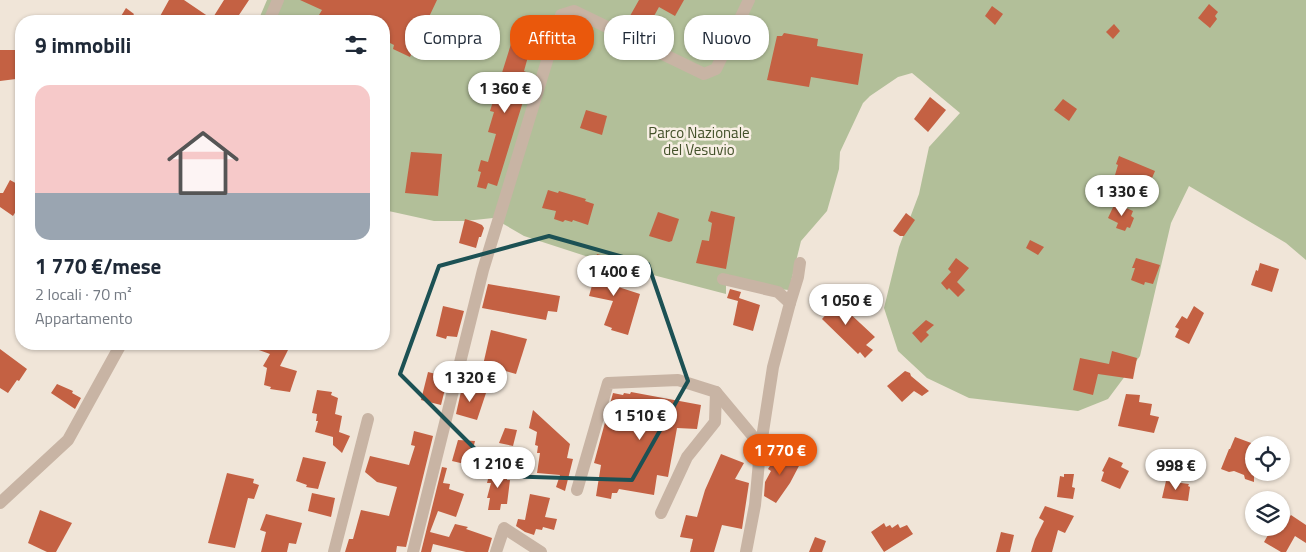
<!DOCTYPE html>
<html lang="it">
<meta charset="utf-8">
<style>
body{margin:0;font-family:"Titillium Web",sans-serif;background:#f2f2f3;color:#1f2937;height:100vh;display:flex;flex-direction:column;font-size:19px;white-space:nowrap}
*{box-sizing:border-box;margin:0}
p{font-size:16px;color:#747a83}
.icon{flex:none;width:28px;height:28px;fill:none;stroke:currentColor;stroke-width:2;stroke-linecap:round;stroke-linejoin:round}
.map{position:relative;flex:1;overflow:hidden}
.details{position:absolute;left:15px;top:15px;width:375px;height:335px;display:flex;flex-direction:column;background:#fff;border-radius:20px;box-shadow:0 1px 4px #0004}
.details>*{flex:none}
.guide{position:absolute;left:405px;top:15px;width:475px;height:45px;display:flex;gap:10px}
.controls{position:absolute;left:1245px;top:436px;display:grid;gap:10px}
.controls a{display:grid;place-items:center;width:45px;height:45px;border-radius:50%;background:#fff;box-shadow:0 1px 4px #0004;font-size:25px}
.price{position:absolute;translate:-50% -42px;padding:0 11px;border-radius:18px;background:#fff;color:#222;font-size:16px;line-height:32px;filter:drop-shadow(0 1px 2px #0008)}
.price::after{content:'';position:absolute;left:50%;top:30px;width:15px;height:11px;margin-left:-8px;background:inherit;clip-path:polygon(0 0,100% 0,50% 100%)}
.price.selected{background:#ea580c;color:#fff}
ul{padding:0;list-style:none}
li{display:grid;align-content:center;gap:10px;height:265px;padding:0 20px}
li span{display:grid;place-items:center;height:155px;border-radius:15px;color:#555}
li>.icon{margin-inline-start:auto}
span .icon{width:90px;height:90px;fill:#fffc;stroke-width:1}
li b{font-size:21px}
h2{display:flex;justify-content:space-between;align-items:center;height:60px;padding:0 20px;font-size:21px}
.tag{padding:0 18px;border-radius:20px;background:#fff;box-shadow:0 1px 4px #0004;font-size:18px;line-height:45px}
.tag.selected{background:#ea580c;color:#fff}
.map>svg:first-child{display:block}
</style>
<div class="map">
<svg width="1306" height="552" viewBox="0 0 1306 552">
<rect width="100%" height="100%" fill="#f0e5d8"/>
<polygon fill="#b2bf99" points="267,0 1306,0 1306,260 1286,243 1189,186 1171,223 1140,356 1108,399 1078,411 969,398 927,378 898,351 884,308 899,247 919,194 929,147 960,113 912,73 898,77 870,96 863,103 840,152 839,169 827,211 801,241 789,290 726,285 726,294 607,263 524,236 493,218 465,221 434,221 384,210 384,21 258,21"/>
<g fill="#c46143">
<polygon points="169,0 184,0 212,19 224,0 249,0 235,21 165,21 159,18"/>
<polygon points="300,0 437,0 410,57 393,49 394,45 384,40 384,21 332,21 319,15 322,10"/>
<polygon points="639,0 684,0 675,16 659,7 644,34 626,23"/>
<polygon points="1209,4 1218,12 1215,16 1217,19 1210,28 1198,18"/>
<polygon points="992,6 1003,14 995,25 985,16"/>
<polygon points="126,8 134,14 130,21 118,21"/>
<polygon points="1114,24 1120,31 1113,39 1106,32"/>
<polygon points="784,33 818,39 817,46 863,54 858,85 811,77 809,87 767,80 777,36 782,36"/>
<polygon points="511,44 521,47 520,50 529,53 524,71 528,73 522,94 525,95 497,186 488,183 486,189 477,187 481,172 478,171 481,160 488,162 496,134 488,132 494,112 490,111"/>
<polygon points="0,50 21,50 21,76 16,77 16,79 0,81"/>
<polygon points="930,97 946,110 928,132 914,119"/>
<polygon points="1063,99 1077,109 1069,121 1054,110"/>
<polygon points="586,110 607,116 602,135 580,128"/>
<polygon points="411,152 442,154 438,196 405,193"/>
<polygon points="1119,156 1155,171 1147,190 1135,186 1136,184 1115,175 1118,165 1116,164"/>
<polygon points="10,180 21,186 21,203 13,216 0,207 0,193 3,193"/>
<polygon points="548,190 558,193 559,191 586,199 585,201 594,204 588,225 573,220 572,222 565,220 563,222 554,219 556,211 542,208"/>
<polygon points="1115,203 1133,211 1131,216 1134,218 1130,228 1127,227 1125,231 1116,228 1118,223 1108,218"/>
<polygon points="711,211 735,217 726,269 696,263 702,240 709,241 712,223 708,221"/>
<polygon points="658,212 679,219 672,241 669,242 649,236"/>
<polygon points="906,213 915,220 904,236 900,236 893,231"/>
<polygon points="465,219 475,222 482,225 484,228 481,237 479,237 476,248 459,243"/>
<polygon points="1030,240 1044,247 1038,255 1026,248"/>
<polygon points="597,254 608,257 607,259 612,261 606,283 640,294 628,335 611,330 612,328 604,325 613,301 589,296 595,275 591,274"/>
<polygon points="956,258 969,268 957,282 965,290 958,297 949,288 947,290 941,283 951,272 948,269"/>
<polygon points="1136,258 1160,265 1153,284 1145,282 1144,285 1131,280 1135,268 1132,268"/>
<polygon points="1260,263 1279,269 1272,292 1251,285 1256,270 1258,271"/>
<polygon points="488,284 560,296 557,312 548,311 546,320 482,308"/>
<polygon points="816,288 843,311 845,309 875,337 866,345 873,350 865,358 860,352 858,354 822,319 829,311 812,293"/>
<polygon points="730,289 741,292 739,298 760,305 753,331 733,325 738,301 727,298"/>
<polygon points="443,306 464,311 457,337 447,336 446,339 436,336"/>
<polygon points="1194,306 1204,313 1189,344 1175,337 1179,329 1175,327 1182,316 1187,319"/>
<polygon points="926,320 934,325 926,332 929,335 921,343 912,333"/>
<polygon points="491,330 527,339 516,374 483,365"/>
<polygon points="245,344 291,344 280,366 297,371 290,392 270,389 271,387 264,385 267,368 263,366 270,354 245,345"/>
<polygon points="0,349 27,369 19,381 17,380 8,393 0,388"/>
<polygon points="1112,351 1137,358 1133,379 1098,374 1093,395 1073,390 1080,358 1109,364"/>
<polygon points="905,371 910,373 911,376 929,391 922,396 914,391 902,402 887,386"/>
<polygon points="428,372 448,377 441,405 421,400"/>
<polygon points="57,384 73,391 72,393 81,398 75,409 51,393"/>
<polygon points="462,387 486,393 477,420 456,414"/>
<polygon points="317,390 332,392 331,395 338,398 335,414 342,416 339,432 350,436 342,453 333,445 333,437 315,432 318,421 316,421 317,414 312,413"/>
<polygon points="631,392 701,405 697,429 677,428 668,477 657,475 654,495 619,489 617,493 612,493 611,499 596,496 601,465 594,463 613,393 623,395 624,393 630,394"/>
<polygon points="1126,394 1140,395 1139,402 1152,404 1150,415 1159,417 1154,433 1118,426"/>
<polygon points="533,410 570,444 567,458 573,459 565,491 556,487 560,475 537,473 540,453 537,453 538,446 535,445 537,432 529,428"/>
<polygon points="505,428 517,430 513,446 499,443"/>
<polygon points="414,431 433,436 406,547 397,546 396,552 345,552 349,539 353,539 361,510 389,516 397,487 377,482 365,472 370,456 409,465 415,446 411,445"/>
<polygon points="1235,437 1254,444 1254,482 1245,479 1244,475 1234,471 1229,472 1221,469 1229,449 1230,449"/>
<polygon points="458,440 475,441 469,465 452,461"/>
<polygon points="780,450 791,455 789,458 800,464 790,483 776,503 764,496 765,482 771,471 768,469"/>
<polygon points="721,454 744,463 735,479 749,483 742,529 722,525 714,552 690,552 693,539 680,537 686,515 697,517 705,490"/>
<polygon points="303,457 326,462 318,489 306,487 307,485 296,481"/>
<polygon points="1109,457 1123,463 1121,467 1129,471 1120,489 1101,481 1104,472 1102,471"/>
<polygon points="442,467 447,468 443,483 450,484 449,489 464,494 456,517 438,511 430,532 449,537 455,524 468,527 466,529 492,538 488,552 466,552 433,544 431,552 421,552"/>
<polygon points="491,467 501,468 500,472 507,473 507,480 510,480 507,504 501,504 500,510 488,510 490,498 487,498 491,483 487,483"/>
<polygon points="227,473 254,479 253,483 259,485 254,499 248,498 235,548 208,543"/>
<polygon points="1064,474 1074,474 1072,487 1075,488 1073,499 1057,497 1060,476 1064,477"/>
<polygon points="1166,481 1189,484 1188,486 1190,487 1188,501 1162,498"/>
<polygon points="312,493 335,498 331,517 308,511"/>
<polygon points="530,494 550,498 545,517 557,519 554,530 543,527 542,530 536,529 534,535 525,532 516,526 518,519 525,520"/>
<polygon points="1045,506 1074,516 1065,533 1058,530 1052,552 1031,552 1035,539 1044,521 1039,518"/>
<polygon points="40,510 72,523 56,552 47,552 28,543"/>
<polygon points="266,514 302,523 296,544 289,543 287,552 261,552 266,532 260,530"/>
<polygon points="1291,515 1306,525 1306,543 1295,536 1286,552 1281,552 1264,542 1272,528 1281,528"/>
<polygon points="884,523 886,527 890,525 892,528 898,524 900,528 907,525 913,534 884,552 871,532"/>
<polygon points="1001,532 1014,535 1010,552 996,552"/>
<polygon points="815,537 826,541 822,552 809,552"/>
</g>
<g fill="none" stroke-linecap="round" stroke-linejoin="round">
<g stroke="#c8b4a4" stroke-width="12">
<polyline points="269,21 278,0"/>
<polyline points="723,279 778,292 790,303 773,367 760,451 755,505 746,552"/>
<polyline points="790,303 798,277 800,263"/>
<polyline points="577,490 608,383 678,380 716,392 761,446"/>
<polyline points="0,503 68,440 121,344"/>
<polyline points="661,513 687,457 715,422 716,392"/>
<polyline points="334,552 368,419"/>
<polyline points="413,552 483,270 561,15 574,11 704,74 716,69 749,0"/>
<polyline points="496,552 504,528 541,552"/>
</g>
</g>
<path fill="none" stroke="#1c5154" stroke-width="4" stroke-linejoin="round" d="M 549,236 L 648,264 L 688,381 L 632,480 L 502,476 L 400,374 L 439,266 Z"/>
<g text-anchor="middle" stroke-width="5" stroke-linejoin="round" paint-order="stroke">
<g font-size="15" fill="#43512a" stroke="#f8efe4">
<text x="699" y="138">Parco Nazionale<tspan x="699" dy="17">del Vesuvio</tspan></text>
</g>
</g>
</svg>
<div class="controls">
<a><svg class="icon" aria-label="locate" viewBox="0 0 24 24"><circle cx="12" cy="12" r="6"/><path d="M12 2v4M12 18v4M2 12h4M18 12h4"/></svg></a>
<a><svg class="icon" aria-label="layers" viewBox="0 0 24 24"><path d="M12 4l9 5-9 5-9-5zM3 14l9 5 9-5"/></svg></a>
</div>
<b class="price" style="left:505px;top:114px">1 360 €</b>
<b class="price" style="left:1122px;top:217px">1 330 €</b>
<b class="price" style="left:614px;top:297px">1 400 €</b>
<b class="price" style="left:846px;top:326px">1 050 €</b>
<b class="price" style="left:470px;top:403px">1 320 €</b>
<b class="price" style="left:640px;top:441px">1 510 €</b>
<b class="price selected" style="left:780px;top:476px">1 770 €</b>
<b class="price" style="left:498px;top:489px">1 210 €</b>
<b class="price" style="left:1176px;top:491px">998 €</b>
<div class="guide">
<a class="tag">Compra</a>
<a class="tag selected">Affitta</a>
<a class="tag">Filtri</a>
<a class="tag">Nuovo</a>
</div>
<section class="details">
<h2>9 immobili<svg class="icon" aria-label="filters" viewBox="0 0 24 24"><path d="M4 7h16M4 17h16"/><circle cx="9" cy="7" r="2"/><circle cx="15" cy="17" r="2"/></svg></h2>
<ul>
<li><span style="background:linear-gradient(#f6c9c9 70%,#9aa5b1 0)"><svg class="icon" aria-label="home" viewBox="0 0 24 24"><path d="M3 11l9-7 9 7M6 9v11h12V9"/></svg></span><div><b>1 770 €/mese</b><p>2 locali · 70 m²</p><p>Appartamento</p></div></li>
</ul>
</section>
</div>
